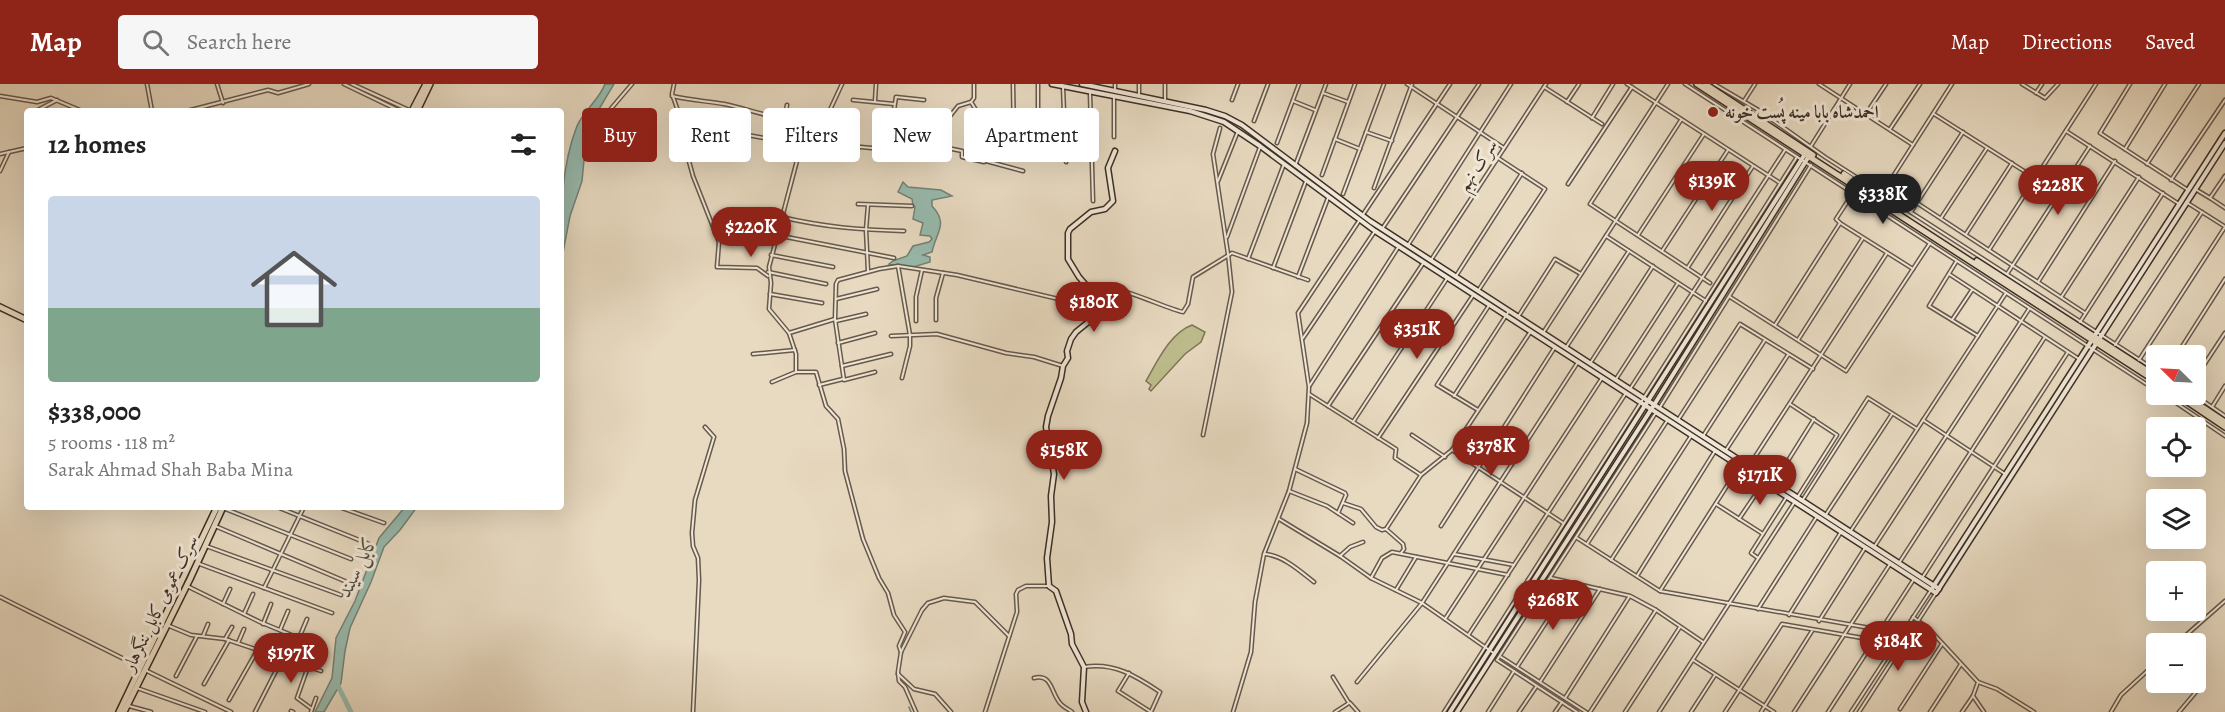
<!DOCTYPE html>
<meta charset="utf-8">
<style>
body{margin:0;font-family:Alegreya,Amiri,serif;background:#f6f6f6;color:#222;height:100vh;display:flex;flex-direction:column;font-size:22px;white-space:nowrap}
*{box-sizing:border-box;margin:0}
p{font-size:20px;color:#767676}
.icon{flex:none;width:33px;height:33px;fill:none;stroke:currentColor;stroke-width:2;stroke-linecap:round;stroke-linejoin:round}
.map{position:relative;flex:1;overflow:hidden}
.sheet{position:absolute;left:24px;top:24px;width:540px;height:402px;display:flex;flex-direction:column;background:#fff;border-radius:6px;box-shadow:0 6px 24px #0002}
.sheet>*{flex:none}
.guide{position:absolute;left:582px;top:24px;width:570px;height:54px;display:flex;gap:12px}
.needle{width:39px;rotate:294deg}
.buttons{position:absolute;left:2146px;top:261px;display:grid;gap:12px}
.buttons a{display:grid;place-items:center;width:60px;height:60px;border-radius:6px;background:#fff;box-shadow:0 6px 24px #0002;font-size:30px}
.price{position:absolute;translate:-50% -51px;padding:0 14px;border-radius:21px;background:#8f2418;color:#fff;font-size:20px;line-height:39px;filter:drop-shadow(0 2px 3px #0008)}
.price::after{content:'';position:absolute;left:50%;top:36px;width:18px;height:14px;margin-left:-9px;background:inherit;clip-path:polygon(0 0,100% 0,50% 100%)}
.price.on{background:#222;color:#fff}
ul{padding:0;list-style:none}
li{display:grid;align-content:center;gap:12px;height:318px;padding:0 24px}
li span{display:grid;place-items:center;height:186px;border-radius:6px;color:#555}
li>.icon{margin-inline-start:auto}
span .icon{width:108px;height:108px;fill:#fffc;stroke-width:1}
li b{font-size:26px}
h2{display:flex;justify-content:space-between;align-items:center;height:72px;padding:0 24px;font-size:26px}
.tag{padding:0 21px;border-radius:6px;background:#fff;box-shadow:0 6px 24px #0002;font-size:21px;line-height:54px}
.tag.on{background:#8f2418;color:#fff}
header{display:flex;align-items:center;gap:36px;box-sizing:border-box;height:84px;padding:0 30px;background:#8f2418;color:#fff}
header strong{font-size:28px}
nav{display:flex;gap:33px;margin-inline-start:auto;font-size:21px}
.search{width:420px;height:54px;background:#f6f6f6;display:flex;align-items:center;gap:15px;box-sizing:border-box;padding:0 21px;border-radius:6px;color:#767676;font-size:22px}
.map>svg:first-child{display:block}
</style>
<header>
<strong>Map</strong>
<div class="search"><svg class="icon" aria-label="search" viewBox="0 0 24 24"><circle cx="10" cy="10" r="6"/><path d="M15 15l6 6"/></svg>Search here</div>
<nav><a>Map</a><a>Directions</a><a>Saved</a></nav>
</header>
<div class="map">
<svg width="2225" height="628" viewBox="0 0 2225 628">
<rect width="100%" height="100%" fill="#e8dac1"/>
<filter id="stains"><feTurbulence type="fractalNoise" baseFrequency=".00333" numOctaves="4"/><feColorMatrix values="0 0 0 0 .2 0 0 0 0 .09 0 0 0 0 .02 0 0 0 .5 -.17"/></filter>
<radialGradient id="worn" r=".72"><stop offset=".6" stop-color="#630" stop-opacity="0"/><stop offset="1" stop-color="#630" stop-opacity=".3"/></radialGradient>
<path fill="#bebd8d" stroke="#7d7659" stroke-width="1.5" d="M 1192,241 L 1205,248 L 1201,258 L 1185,270 L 1151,307 L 1149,305 L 1151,301 L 1146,297 C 1157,278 1170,249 1192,241 Z"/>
<g fill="#98bbae" stroke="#738377" stroke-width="1.5">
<path d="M 605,0 L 614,0 L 593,35 L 586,55 L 582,97 L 570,132 L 561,179 C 561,133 560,85 577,42 C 584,26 599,16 605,0 Z"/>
<path d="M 903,98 L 908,103 L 941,106 L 952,112 L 932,116 L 932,122 C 949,140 936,148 932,168 L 923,171 L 930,173 L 930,178 L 910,184 L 889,180 L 893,177 L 907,172 L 913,162 L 929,158 L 932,155 L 930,152 L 920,151 L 923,139 L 913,135 L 915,123 L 913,121 L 912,115 L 898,108 Z"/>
<polygon points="405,423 417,423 400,446 384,463 371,498 350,544 345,567 341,599 324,628 315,628 332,594 336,554 355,517 379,454"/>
</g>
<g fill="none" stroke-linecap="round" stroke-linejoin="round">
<polyline stroke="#738377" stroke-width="1.5" points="909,623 911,628"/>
<polyline stroke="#98bbae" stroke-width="5" points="337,600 351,628"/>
<g stroke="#675a4c" stroke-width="5">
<g id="street">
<polyline points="147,0 152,27"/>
<polyline points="217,0 223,19"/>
<polyline points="344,0 400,27"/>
<polyline points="352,0 411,27"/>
<polyline points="674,0 672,10 677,24 679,41 693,92 719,158 717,183 757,184 768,192"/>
<polyline points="842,0 829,28 805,61 802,61 799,69 769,183 771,199 769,225 789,249 796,270 796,288 816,288 826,322 838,335 844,365 845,387 863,455 879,494 888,509 894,531 905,548 899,562 901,568"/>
<polyline points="1013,0 1014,54"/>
<polyline points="1115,0 1115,7"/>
<polyline points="1139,0 1139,12"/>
<polyline points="1165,0 1165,17"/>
<polyline points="1407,0 1504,64"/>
<polyline points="1627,0 1780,99"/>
<polyline points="1668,0 1590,120 1710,199"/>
<polyline points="1685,0 2157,307"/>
<polyline points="1714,0 1760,27 1825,73 2157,287"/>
<polyline points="1819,0 1913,61"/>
<polyline points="2022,0 2045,14 2058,0"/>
<polyline points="2130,0 2100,49 2188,106"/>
<polyline points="1063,3 1066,78"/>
<polyline points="1544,3 1602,40"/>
<polyline points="1090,9 1093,117"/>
<polyline points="1323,9 1348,18"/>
<polyline points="2036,9 2042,0"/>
<polyline points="0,12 37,18 51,14 82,27"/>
<path d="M 672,12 C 689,16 706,17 724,20 C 745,24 763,32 784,34"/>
<polyline points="853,16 894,20"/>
<polyline points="924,16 896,13 890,52 962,67 962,73 984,78 997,49"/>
<polyline points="1232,16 1238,0"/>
<polyline points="875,17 876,0"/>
<polyline points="1293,17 1315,26"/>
<polyline points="1744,17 1755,0"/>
<path d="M 971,18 C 991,53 1002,51 1038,60 L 1038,0"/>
<polyline points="1567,18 1579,0"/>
<polyline points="36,27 57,16"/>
<polyline points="187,27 268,6 278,9 309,0"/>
<polyline points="609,27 632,0"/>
<polyline points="1866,30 1886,0"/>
<polyline points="1934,30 2035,94"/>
<polyline points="900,31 941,40"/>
<polyline points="785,32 819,41"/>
<polyline points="1592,34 1613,0"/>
<polyline points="1254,37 1268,0"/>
<polyline points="1890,45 1920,0"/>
<polyline points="2066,47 2179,120"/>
<polyline points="731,48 802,61"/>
<polyline points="1366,48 1392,57"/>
<polyline points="1114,53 1114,14"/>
<polyline points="1335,55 1360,65"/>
<polyline points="781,57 787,21"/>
<polyline points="1277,59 1299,0"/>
<polyline points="850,62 904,67 943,41 958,22 971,18 974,14 974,0"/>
<polyline points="1811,62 1850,0"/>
<polyline points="2125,65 2165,0"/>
<polyline points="799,69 808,72"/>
<polyline points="0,70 27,64"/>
<polyline points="986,77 1023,87"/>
<polyline points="2147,80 2199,0"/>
<polyline points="1295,82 1326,0"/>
<polyline points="0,87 9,68"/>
<polyline points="1322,91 1355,0"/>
<polyline points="2171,96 2225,16"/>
<polyline points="1218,97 1238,47"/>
<polyline points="1568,100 1632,3"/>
<polyline points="1374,104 1412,0"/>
<polyline points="2195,105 2210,114 2225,92"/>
<polyline points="1343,110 1384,0"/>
<polyline points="1881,111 1952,0"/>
<polyline points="2210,114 2225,124"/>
<polyline points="2186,118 2224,142"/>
<polyline points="1917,119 2085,229"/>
<polyline points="858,120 912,122"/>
<polyline points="868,121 866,146 868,187"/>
<polyline points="1911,128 1963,48"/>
<polyline points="1362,132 1450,0"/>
<path d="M 781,133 C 824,143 860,146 904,147"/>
<polyline points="1941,134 1987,64"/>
<polyline points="1840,139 1913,185"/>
<polyline points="1382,145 1479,0"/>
<polyline points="1966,150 2012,79"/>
<polyline points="776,151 894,174"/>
<polyline points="1638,151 1704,50"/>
<polyline points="1606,152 1706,217"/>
<polyline points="1227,153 1260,63"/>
<polyline points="1408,161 1511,0"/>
<polyline points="1989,166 2096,0"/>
<polyline points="1662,167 1728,66"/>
<polyline points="771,171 833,183"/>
<polyline points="1248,175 1284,80"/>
<polyline points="1431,176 1546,0"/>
<polyline points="1956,178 1929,222 1978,252"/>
<polyline points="898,182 910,251 910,262 902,294"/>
<polyline points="1688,183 1753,82"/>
<polyline points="1273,184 1306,97"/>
<polyline points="768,188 826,200"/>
<polyline points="1949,190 2079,275"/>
<polyline points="2007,190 2090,62"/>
<polyline points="1456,192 1522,89"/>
<polyline points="1298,193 1328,114"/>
<polyline points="2038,198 2115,77"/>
<polyline points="1478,207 1545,105 1498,74"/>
<polyline points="770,210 822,219"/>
<polyline points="2062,212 2139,93"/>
<polyline points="1730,213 1846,287 1930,159"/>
<polyline points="836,215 877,205"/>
<polyline points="1518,233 1555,175 1581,190"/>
<polyline points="936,236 936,214 943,189"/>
<polyline points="1952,236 1972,206"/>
<polyline points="836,237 866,230"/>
<polyline points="916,237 916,213 922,186"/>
<polyline points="2080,238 2163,109"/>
<polyline points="1775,241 1840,139 1836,135 1853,109"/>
<polyline points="789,249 835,235"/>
<polyline points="1543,249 1681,36"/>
<polyline points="891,252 937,250 1006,269 1034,273 1063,282"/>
<polyline points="1303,254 1375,147"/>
<polyline points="1798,256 1863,154"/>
<polyline points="838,259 875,249"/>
<polyline points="2115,261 2202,128"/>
<polyline points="1567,262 1629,167"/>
<polyline points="753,270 795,266"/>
<polyline points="2176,272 2225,195"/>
<polyline points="2139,276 2225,143"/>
<polyline points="1591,278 1653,182"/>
<polyline points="842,282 891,270"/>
<path d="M 875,288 L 844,296 L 835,235 L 836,200 L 838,196 L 879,185 L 898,182 L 957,191 L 1105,226 C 1112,221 1109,211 1116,207 C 1122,203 1170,226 1183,228 L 1188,220 L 1193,193 L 1232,169 L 1308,196"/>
<polyline points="2196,293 2225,249"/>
<polyline points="1616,295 1678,199"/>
<polyline points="772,298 796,288"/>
<polyline points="819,301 843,295"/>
<polyline points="1310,301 1399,162"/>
<polyline points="1630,305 1785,66"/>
<polyline points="1309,310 1396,365 1395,374 1421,391 1452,366 1531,247"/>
<polyline points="2163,310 2225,352"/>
<polyline points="2193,310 2225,332"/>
<polyline points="1454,312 1509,227"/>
<polyline points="1790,320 1837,351 1797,414"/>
<polyline points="1328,322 1424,178"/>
<polyline points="1660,323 1811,81"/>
<polyline points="2212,323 2225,302"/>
<polyline points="1478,326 1437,301 1490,220"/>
<polyline points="1678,336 1740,240 1813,285"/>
<polyline points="1923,336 2005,390"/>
<polyline points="1353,338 1448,193"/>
<polyline points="1203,351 1232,208 1228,170 1213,70 1220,44"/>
<polyline points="1412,351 1445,373"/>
<polyline points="1703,352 1765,256"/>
<polyline points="1378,354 1474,210"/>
<polyline points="1452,366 1563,439"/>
<polyline points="1726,366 1788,271"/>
<polyline points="1749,382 1887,169"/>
<polyline points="1295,385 1345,409 1346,411 1338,429"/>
<polyline points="1774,399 1814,335"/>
<polyline points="1289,407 1327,422 1353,439"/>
<polyline points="1802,417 1868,314 1917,345"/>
<polyline points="1343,419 1361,425 1376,443 1382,446 1386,445"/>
<polyline points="1716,420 1763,450 1786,414"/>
<polyline points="277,423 369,460"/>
<polyline points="339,423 384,439"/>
<polyline points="397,423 398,423"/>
<polyline points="223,424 351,475"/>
<polyline points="1825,432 1892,330"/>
<polyline points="1279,435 1340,472 1371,494 1422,519 1495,570"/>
<polyline points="1739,435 1764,398"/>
<polyline points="215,442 354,501"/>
<polyline points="1441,442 1555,263"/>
<polyline points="1850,448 2006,209"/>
<polyline points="1577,454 1660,507 1881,546 1898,556"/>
<polyline points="1587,460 1667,337"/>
<polyline points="206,462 341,511"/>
<polyline points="1874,463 2029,225"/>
<polyline points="1401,469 1404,465 1403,460 1386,445 1421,391"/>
<path d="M 1265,470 C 1284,472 1300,487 1314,498"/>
<polyline points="1454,470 1514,481"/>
<polyline points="1340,472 1350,463 1363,458"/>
<polyline points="1758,474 1751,469 1763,450"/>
<polyline points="1611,476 1691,352"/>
<polyline points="197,479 332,529"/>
<polyline points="1899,479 2045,253"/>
<polyline points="1637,492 1715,367"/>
<polyline points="1371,494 1382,474 1392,468 1508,491"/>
<polyline points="1551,494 1630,512 1656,526 1703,558"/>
<polyline points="1922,494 2068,268"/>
<polyline points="187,502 260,538 323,564"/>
<polyline points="264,504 304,423"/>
<polyline points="1396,506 1416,473"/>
<polyline points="1660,507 1739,383"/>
<polyline points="0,513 140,583"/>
<polyline points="223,520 230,505"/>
<polyline points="1758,525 1816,434"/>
<polyline points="244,530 253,510"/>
<polyline points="1789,531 1841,448"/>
<polyline points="1913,533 1929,545 1978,598 1997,605 2034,628"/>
<polyline points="1445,535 1602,294"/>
<polyline points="1819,537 1865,464"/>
<polyline points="263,540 271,520"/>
<polyline points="167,541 191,551 225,555 321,587"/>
<polyline points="280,546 288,527"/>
<polyline points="1469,550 1626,309"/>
<polyline points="203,552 208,540"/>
<polyline points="299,554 307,535"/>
<polyline points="225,555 232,543"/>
<polyline points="238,559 244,545"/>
<polyline points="2176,560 2225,517"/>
<polyline points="1501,573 1586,628"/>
<polyline points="1693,576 1774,628"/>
<path d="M 1084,583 C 1114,578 1136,592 1160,608 L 1151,628"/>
<polyline points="1517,583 1571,500"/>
<polyline points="145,586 231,628"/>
<polyline points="1129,589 1118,607 1151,628"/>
<polyline points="898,590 914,605 935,610 951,628"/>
<polyline points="176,592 197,552"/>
<polyline points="1333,593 1349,619 1335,628"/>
<path d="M 1034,594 C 1052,589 1051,609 1060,619 C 1063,623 1068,625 1072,628"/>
<polyline points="1357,598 1422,519 1578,278"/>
<polyline points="1540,598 1600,505"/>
<polyline points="1978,598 1973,612 1984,628"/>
<polyline points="204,600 229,556"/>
<polyline points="137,604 205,628"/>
<polyline points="1565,614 1629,513"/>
<polyline points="229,616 258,565"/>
<polyline points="1350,619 1358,628"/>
<polyline points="129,622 151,628"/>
<polyline points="312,625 297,614 309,580 313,561"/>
<polyline points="1900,625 1942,560"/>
<polyline points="291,627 293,628"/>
<polyline points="255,628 282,575"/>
<polyline points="311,628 316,614"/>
<polyline points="693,628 699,496 698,474 693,462 692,449 695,416 714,353 705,343"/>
<polyline points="916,628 905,603 899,597 898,588 901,568 922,526 928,519 944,514 975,518 1009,552"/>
<polyline points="985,628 1017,528 1016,510 1018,506 1026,502 1048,502"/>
<polyline points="1233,628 1251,568 1255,518 1264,470 1289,407 1307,339 1309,303 1298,229 1359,137"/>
<polyline points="1444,628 1797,73"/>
<polyline points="1488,628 1514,587"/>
<polyline points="1519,628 1536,603"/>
<polyline points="1555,628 1562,618"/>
<polyline points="1577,628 1497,576 1655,330"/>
<polyline points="1590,628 1656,526"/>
<polyline points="1625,628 1680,543"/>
<polyline points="1659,628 1794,419"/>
<polyline points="1691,628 1715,591"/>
<polyline points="1725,628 1782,540 1874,556 1891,566"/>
<polyline points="1761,628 1812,547"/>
<polyline points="1794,628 1890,480"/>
<polyline points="1828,628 1914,495"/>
<polyline points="1851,628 1931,506"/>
<polyline points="1859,628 1936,509"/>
<polyline points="1930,628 1961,580"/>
<polyline points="1962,628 1973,612"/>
<polyline points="2111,628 2121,611 2157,578"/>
<polyline points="2179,628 2201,602"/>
</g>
</g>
<g stroke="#3c2f25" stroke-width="7">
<g id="secondary">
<polyline points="1052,0 1190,27 1224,38 1260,62 1375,147 1936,509 2225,59"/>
<polyline points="1082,0 1206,26 1225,32 1242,41 1370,137 1939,505"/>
<polyline points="1933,503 2225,49"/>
<polyline points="1086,628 1082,618 1084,583 1072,560 1071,550 1056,507 1049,502 1047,474 1052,438 1051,412 1054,390 1046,343 1048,332 1061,294 1063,282 1068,274 1067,267 1071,255 1076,248 1092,235 1095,225 1092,208 1079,193 1068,175 1068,149 1070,145 1091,128 1105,125 1113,117 1108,84 1115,67"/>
<polyline points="1450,628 1805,70"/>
<polyline points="1457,628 1654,321 1809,72"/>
</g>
</g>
<g stroke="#3c2f25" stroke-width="8">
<g id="highway">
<polyline points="1697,0 2157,298"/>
<polyline points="1705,0 1813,71"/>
<polyline points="412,27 426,0"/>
<polyline points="417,27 430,0"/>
<polyline points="1844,90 1896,124"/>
<polyline points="1977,177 2157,293"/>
<polyline points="0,223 27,236"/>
<polyline points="2176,310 2225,343"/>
<polyline points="2183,310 2225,338"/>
<polyline points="119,628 217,423"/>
<polyline points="124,628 190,495 223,423"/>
</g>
</g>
<use href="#street" stroke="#f0e7d7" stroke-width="2"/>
<use href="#secondary" stroke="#f0e7d7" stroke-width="4"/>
<use href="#highway" stroke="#e8dac1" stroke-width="5"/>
</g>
<circle fill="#8f2418" stroke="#f0e7d7" stroke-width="2" cx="1713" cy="28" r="6"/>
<g text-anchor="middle" stroke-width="6" stroke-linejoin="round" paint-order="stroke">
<g font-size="18" font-weight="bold" fill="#3c2f25" stroke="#f0e7d7" text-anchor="start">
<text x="1725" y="34">احمدشاه بابا مینه پُست خونه</text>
</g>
<g font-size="18" fill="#3c2f25" stroke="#f0e7d7">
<text transform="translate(1477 81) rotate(-57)" y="6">سرک نهم</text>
<text transform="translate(160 519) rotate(-64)" y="6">سرک عمومی کابل ننگرهار</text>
</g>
<g font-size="20" font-style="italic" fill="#4e4b40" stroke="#f0e7d7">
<text transform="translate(357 482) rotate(-64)" y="7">کابل سيند</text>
</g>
</g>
<rect width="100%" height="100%" filter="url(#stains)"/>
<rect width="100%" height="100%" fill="url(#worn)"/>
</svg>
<div class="buttons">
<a><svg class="needle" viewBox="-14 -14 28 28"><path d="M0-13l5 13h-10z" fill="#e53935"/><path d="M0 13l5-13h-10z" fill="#767676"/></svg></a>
<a><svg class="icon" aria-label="locate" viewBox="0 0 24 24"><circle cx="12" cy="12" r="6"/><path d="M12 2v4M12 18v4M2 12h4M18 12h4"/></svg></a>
<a><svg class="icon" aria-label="layers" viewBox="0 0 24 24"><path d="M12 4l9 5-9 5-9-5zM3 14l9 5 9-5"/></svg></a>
<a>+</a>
<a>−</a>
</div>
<b class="price" style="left:1712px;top:128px">$139K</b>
<b class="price" style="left:2058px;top:132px">$228K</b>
<b class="price on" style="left:1883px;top:141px">$338K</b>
<b class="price" style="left:751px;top:174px">$220K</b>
<b class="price" style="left:1094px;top:249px">$180K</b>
<b class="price" style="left:1417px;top:276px">$351K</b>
<b class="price" style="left:1491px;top:393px">$378K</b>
<b class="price" style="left:1064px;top:397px">$158K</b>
<b class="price" style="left:1760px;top:422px">$171K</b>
<b class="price" style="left:1553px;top:547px">$268K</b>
<b class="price" style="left:1898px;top:588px">$184K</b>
<b class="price" style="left:291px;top:600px">$197K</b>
<div class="guide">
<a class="tag on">Buy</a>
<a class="tag">Rent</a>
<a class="tag">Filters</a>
<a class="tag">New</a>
<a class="tag">Apartment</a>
</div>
<section class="sheet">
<h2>12 homes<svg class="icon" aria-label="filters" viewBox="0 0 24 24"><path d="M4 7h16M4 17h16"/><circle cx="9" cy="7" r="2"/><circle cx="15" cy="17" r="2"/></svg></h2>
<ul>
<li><span style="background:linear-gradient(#c9d6e8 60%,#7fa58c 0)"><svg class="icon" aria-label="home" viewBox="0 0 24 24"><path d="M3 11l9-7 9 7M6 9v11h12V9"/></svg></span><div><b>$338,000</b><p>5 rooms · 118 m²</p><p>Sarak Ahmad Shah Baba Mina</p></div></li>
</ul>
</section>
</div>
